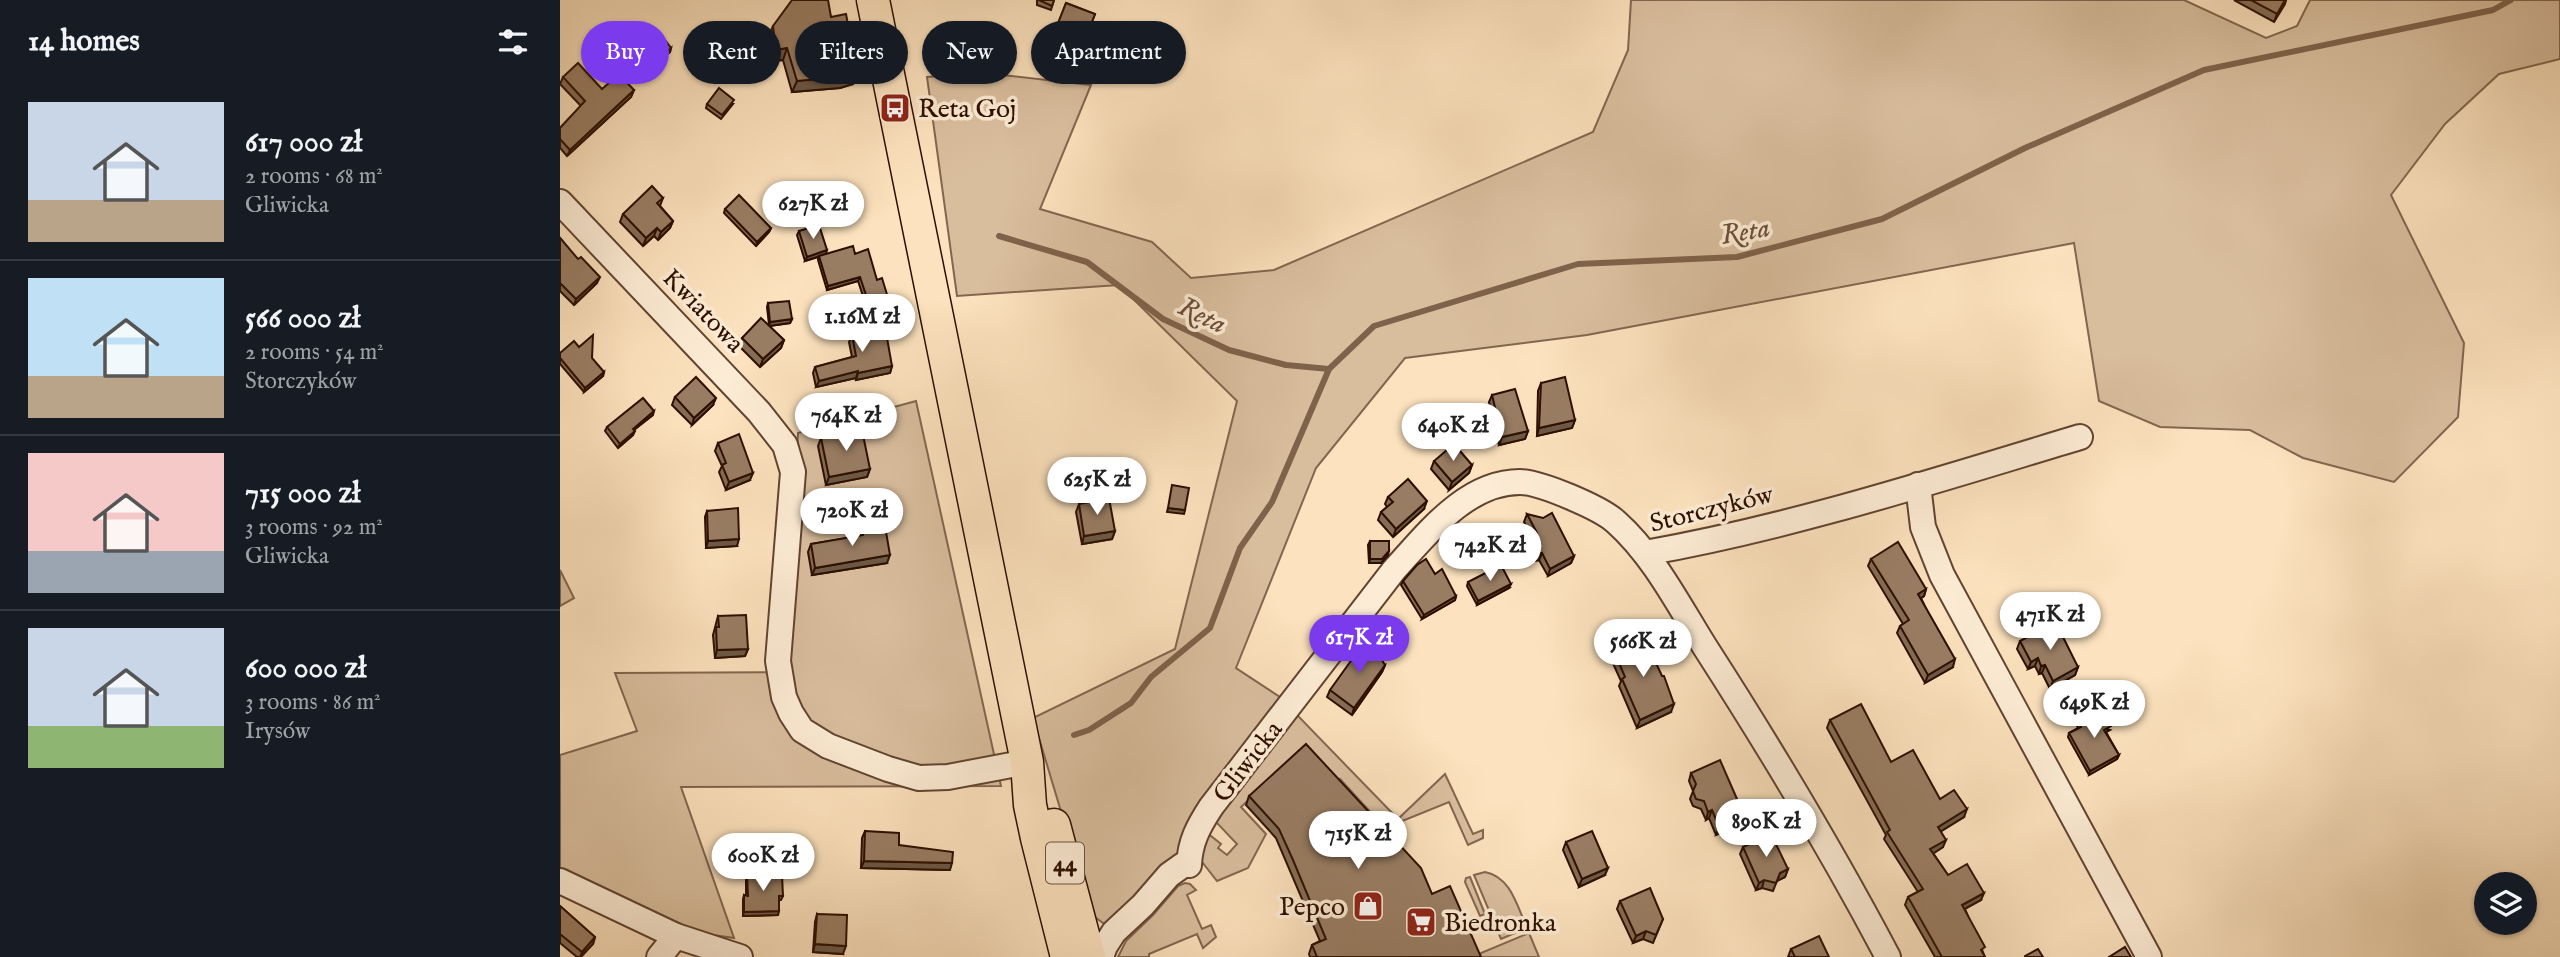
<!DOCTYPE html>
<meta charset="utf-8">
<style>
body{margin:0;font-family:"IM FELL English",serif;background:#20242c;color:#f1f3f6;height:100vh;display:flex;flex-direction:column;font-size:26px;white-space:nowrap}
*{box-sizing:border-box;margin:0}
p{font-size:23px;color:#9ea1a6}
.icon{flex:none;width:38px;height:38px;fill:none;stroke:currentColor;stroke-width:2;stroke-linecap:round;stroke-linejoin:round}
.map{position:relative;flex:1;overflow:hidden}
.details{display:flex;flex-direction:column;background:#171b24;width:560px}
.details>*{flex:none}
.banner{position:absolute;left:21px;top:21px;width:665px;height:63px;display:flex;gap:14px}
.buttons{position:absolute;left:1914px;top:872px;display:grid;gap:14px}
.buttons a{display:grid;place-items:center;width:63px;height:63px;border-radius:50%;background:#171b24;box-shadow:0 2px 5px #0004;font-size:35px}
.price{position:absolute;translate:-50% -60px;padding:0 16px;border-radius:24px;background:#fff;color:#222;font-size:23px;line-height:46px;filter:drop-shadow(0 2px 4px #0008)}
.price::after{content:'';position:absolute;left:50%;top:42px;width:21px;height:16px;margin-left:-10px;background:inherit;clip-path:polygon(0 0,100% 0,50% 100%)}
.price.on{background:#7c3aed;color:#fff}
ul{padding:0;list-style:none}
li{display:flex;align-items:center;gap:21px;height:175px;padding:0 28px}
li+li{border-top:2px solid #363941}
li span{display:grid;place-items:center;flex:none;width:196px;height:140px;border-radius:0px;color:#555}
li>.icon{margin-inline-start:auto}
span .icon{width:84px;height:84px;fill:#fffc;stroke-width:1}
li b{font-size:30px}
h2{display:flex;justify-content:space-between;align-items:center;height:84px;padding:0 28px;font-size:30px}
.tag{padding:0 24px;border-radius:32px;background:#171b24;box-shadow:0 2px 5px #0004;font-size:24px;line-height:63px}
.tag.on{background:#7c3aed;color:#fff}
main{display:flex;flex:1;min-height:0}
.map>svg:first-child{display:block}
</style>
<main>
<section class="details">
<h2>14 homes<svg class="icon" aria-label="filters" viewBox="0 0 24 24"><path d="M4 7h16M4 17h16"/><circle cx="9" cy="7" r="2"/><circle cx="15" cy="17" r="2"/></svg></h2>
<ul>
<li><span style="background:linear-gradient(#c9d6e8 70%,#b9a48a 0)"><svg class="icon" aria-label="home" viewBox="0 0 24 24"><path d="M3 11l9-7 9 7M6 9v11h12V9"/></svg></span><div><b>617 000 zł</b><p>2 rooms · 68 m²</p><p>Gliwicka</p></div></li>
<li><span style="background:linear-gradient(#bfe0f5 70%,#b9a48a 0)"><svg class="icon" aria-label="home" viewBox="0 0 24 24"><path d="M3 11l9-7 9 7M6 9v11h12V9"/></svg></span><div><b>566 000 zł</b><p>2 rooms · 54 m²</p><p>Storczyków</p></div></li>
<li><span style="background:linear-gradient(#f6c9c9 70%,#9aa5b1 0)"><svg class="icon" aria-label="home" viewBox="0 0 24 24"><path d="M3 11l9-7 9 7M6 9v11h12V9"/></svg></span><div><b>715 000 zł</b><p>3 rooms · 92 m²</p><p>Gliwicka</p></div></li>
<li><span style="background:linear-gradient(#c9d6e8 70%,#8fb573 0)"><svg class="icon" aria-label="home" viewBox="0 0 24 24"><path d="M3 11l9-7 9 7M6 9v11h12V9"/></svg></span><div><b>600 000 zł</b><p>3 rooms · 86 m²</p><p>Irysów</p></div></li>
</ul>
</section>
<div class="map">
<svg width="2000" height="957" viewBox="0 0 2000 957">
<rect width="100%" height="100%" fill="#fce2be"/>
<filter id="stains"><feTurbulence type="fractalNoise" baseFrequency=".00286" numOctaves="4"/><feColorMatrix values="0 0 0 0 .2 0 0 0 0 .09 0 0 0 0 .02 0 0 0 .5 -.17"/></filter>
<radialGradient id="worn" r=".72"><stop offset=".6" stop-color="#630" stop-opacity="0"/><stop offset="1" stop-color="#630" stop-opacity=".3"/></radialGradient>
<g fill="#d9be9e" stroke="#83664f" stroke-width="2">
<polygon points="1071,0 1624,0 1706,38 1737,26 1750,0 2000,0 2000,59 1939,74 1885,124 1831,195 1904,343 1898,417 1834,482 1743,458 1690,430 1600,427 1539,401 1514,243 1027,335 845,358 756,468 676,668 726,701 622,851 547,926 532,915 473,718 615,649 677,401 559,285 397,296 367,77 425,73 531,85 480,209 592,242 631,278 714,270 1033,132 1068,50"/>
<polygon points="356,401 441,786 121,787 174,938 132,932 0,870 0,755 77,731 55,673 228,672 238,433"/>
<polygon points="0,570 14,598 0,606"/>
<polygon points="734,708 738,716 838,819 885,774 913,834 923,830 923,838 908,845 889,802 825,828 780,779 774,784 742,750 681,807 706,834 688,868 657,881 635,853 644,836 651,836 661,844 658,848 667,855 677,844 656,822"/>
<path d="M 925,872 C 951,877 957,906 967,928 L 941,939 L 914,875 Z"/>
<polygon points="910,877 925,914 920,916 905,882 906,878"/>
<polygon points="625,883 630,884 636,890 627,895 642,929 651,925 656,937 643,948 637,934 589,954 589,957 558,957 566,941 593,915 618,886"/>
<polygon points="969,933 979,957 919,957 921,953"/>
</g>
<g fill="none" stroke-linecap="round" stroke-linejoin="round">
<g stroke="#7f624b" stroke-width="6">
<polyline points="439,236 527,262 603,319 669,350 726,365 769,369 814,326 1018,264 1177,257 1322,219 1465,148 1644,70 1933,10 1951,0"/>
<polyline points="514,735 529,730 571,703 591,677 650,628 680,548 712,502 769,369"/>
</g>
<g stroke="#614430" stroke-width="28">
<g id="minor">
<polyline points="0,202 199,412 225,445 233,472 218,661 224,697 231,713 242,730 268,746 328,769 359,778 388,777 467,762"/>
<polyline points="1358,485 1363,527 1382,575 1589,957"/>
<path d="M 1085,553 C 1232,527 1377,480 1520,437"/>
<polyline points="0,881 116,936 180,957"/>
<polyline points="99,957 116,936"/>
<path d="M 541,957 L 545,946 L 554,932 L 583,905 L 609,875 L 623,865 L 629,865 C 630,842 638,827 651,807 L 834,570 C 867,534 906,482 960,482 C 980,482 1041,508 1056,522 C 1094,556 1118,604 1145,647 C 1210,748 1272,851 1328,957"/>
</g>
</g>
<g stroke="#2d0f00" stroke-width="35">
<g id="major">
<polyline points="313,0 467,762 470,805 477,838 507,957"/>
<polyline points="494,825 529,957"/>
</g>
</g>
<use href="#minor" stroke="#fdecd5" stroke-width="24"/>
<use href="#major" stroke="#fce2be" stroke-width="32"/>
</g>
<g fill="#846c55" stroke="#2d0f00" stroke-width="2">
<polygon points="477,0 494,0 491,10 477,5"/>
<polygon points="1674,0 1726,0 1714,22"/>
<polygon points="506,3 535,14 521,50 492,39"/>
<polygon points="271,17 293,84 280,88 232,92 223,60 212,61 208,38 213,26"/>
<polygon points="111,48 110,52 95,65 85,53 87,49"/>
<polygon points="3,77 42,89 74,90 71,97 7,156 0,148 0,128 21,106 0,84"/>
<polygon points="147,104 173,104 161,119 146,108"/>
<polygon points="103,198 100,206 113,221 110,228 98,240 94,236 83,246 60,222 63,214"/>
<polygon points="165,209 211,228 209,232 196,246 164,213"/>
<polygon points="239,231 266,254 295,254 317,280 327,305 308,311 298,281 267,290 258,260 259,256 265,255 245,261 237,235"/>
<polygon points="0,238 37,283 14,305 0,291"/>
<polygon points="208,303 232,319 230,323 209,326 224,340 221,348 200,367 179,346 182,338 209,325 207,307"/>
<polygon points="302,326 332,366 330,373 296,380 296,378 256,387 253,373 255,367 292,357 289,342 292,335 299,333"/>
<polygon points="19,347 44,372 43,376 24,392 0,364 0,353"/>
<polygon points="981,383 1015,420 1012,428 977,436 978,391"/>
<polygon points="932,395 968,431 965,439 939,445 929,402"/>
<polygon points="115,397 153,405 132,425 112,405"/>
<polygon points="93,415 74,430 73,435 58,448 45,431 47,427"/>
<polygon points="261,438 310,469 307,477 266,485 258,446"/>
<polygon points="158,443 190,480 166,490 159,472 162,466 155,451"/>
<polygon points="874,461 912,465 909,473 889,490 871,469"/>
<polygon points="828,497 864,509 833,537 818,520 821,512 827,507 825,504"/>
<polygon points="519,504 555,531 552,539 522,544 516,512"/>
<polygon points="147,511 177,546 146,548 145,517"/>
<polygon points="967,514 1014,556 1011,563 988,576 979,560 974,561 966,547 969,539 972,537 964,522"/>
<polygon points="302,529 327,563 252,575 248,552 251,544 300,536"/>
<polygon points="810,541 828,555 821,563 809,563 808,545"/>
<polygon points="1311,559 1366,589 1364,596 1361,598 1393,667 1365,683 1337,633 1340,626 1343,624 1308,566"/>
<polygon points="875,574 896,596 895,600 862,619 841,585 843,581"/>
<polygon points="908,582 949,588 917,605 907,586"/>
<polygon points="158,616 188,649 185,656 155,658 153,635"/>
<polygon points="1490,634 1518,667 1515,675 1490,689 1482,673 1479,674 1475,666 1468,669 1457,649 1460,641"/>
<polygon points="1054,651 1111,712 1077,728 1059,686 1061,681 1051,659"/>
<polygon points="825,665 822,672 792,715 767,697 770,690"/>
<polygon points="1270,720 1331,762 1404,817 1381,831 1383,847 1373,853 1388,875 1421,900 1405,909 1425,957 1375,957 1345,905 1348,897 1358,892 1324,839 1326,835 1267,728"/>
<polygon points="1517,720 1550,730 1546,732 1559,755 1557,759 1529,775 1508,737 1509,733 1518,728 1516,724"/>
<polygon points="1131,773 1175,803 1179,825 1156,835 1149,818 1146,820 1141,809 1133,806 1130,799 1133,791 1129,781"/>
<polygon points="689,796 872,894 921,957 750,957 749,954 752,945 760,941 716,838 686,805"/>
<polygon points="305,831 339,845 390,870 301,868 302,838"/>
<polygon points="1006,842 1045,875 1019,887 1003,850"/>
<polygon points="1183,847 1228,869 1225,877 1217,881 1213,891 1202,888 1196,890 1180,854"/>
<polygon points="187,876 223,896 221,900 219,900 218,915 183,916 183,899 184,895 186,896 186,880"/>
<polygon points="1060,901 1103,919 1093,943 1083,939 1073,943 1057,909"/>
<polygon points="0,906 35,937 33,944 21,957 17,957 0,943"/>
<polygon points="257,914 283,954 253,952 255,922"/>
<polygon points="1231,949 1269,957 1228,957"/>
</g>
<g fill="#6b5845" stroke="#2d0f00" stroke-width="2">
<polygon points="1725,0 1726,0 1725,4 1714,22 1717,14"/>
<polygon points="111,48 110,52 95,65 97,61"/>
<polygon points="227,48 223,60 212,61 216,50"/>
<polygon points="297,73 293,84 280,88 232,92 237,81"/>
<polygon points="74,90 71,97 7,156 10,150"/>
<polygon points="113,221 110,228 98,240 101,232"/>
<polygon points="97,228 94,236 83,246 86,238"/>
<polygon points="211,228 209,232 196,246 197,242"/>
<polygon points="267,250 266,254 245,261 247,257"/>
<polygon points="40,277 37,283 14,305 16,299"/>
<polygon points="300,277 298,281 267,290 268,286"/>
<polygon points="329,301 327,305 308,311 310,307"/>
<polygon points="232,319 230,323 209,326 210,322"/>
<polygon points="224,340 221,348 200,367 203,359"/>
<polygon points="332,366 330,373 296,380 298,373"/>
<polygon points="298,371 296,378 256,387 259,381"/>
<polygon points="44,372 43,376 24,392 25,388"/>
<polygon points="156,398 153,405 132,425 134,418"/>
<polygon points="94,411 93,415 71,432 73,429"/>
<polygon points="1015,420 1012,428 977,436 979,428"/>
<polygon points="75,431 73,435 58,448 60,444"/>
<polygon points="968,431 965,439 939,445 942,437"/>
<polygon points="912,465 909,473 889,490 892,482"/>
<polygon points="310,469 307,477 266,485 269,477"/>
<polygon points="193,473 190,480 166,490 169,482"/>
<polygon points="867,501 864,509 833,537 836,529"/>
<polygon points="608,508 625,510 624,514 607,512"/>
<polygon points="555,531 552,539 522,544 524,536"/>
<polygon points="179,539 177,546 146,548 148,541"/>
<polygon points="829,551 828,555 821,563 809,563 810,559"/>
<polygon points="982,553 979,560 974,561 977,554"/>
<polygon points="330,555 327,563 252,575 255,568"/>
<polygon points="1014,556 1011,563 988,576 990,569"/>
<polygon points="951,584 949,588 917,605 918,601"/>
<polygon points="1366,589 1364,596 1355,602 1358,594"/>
<polygon points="896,596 895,600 862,619 864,615"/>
<polygon points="188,649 185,656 155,658 157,650"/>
<polygon points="1478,658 1475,666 1468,669 1471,662"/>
<polygon points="1395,659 1393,667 1365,683 1368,675"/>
<polygon points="825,665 822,672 792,715 794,708"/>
<polygon points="1485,665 1482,673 1479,674 1481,666"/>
<polygon points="1518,667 1515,675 1490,689 1493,681"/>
<polygon points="1114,704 1111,712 1077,728 1080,720"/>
<polygon points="1559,755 1557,759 1529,775 1530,771"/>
<polygon points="1407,809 1404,817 1375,835 1378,827"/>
<polygon points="1152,810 1149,818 1146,820 1148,812"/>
<polygon points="1181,817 1179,825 1156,835 1159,827"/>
<polygon points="1386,840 1383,847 1368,857 1370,849"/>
<polygon points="304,861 392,863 390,870 301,868"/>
<polygon points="1048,868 1045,875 1019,887 1022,879"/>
<polygon points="1228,869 1225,877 1217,881 1220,873"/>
<polygon points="1204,880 1202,888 1196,890 1199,883"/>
<polygon points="1424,893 1421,900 1399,912 1402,905"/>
<polygon points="219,911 218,915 183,916 184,912"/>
<polygon points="1086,931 1083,939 1073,943 1076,936"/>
<polygon points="35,937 33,944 20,957 22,952"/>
<polygon points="255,944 286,946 283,954 253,952"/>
</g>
<g fill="#997d63" stroke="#2d0f00" stroke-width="2">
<polygon points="232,0 268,0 271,17 286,14 297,73 284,77 237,81 227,48 216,50 213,26"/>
<polygon points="479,0 494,0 492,6"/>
<polygon points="1691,0 1725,0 1717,14"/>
<polygon points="506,3 535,14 524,42 495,31"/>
<polygon points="102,36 111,48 97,61 87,49"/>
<polygon points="18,63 42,89 59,74 74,90 10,150 0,139 0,128 25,101 3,77"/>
<polygon points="159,88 174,100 162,115 147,104"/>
<polygon points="92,186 103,198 97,203 113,221 101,232 97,228 86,238 63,214"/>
<polygon points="179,195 211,228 197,242 165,209"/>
<polygon points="259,225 267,250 247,257 239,231"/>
<polygon points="0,238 18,259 21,257 40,277 16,299 0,283"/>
<polygon points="293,246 295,254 308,249 317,280 322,278 329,301 310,307 300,277 268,286 259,256"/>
<polygon points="229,301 232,319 210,322 208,303"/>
<polygon points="201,318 224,340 203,359 182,338"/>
<polygon points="324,321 332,366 298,373 298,371 259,381 255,367 296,356 292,335 303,332 302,326"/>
<polygon points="33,335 32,358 44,372 25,388 0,358 0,353 14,341 19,347"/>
<polygon points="136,377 156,398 134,418 115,397"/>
<polygon points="1005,377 1015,420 979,428 981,383"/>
<polygon points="955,389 968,431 942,437 932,395"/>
<polygon points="83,398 94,411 73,429 75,431 60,444 47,427"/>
<polygon points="302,430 310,469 269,477 261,438"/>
<polygon points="179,434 193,473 169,482 162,465 166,463 158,443"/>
<polygon points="894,444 912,465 892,482 874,461"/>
<polygon points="848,479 867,501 836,529 821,512 833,502 828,497"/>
<polygon points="612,485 629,488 625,510 608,508"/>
<polygon points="549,498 555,531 524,536 519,504"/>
<polygon points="178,508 179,539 148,541 147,511"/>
<polygon points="992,513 1014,556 990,569 982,553 977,554 969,539 977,533 967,514 983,518"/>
<polygon points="325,526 330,555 255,568 251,544 303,535 302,529"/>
<polygon points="810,541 829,541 829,551 822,559 810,559"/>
<polygon points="1338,542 1366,589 1358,594 1395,659 1368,675 1340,626 1349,620 1311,559"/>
<polygon points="866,559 875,574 882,569 896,596 864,615 843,581 857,565"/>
<polygon points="941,565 951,584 918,601 908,582"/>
<polygon points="186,615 188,649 157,650 156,627 159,627 158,616"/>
<polygon points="1487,627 1490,634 1499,629 1518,667 1493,681 1485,665 1481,666 1478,658 1471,662 1460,641"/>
<polygon points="808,637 825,665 794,708 770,690"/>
<polygon points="1084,637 1102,676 1104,676 1114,704 1080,720 1062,679 1065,677 1054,651"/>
<polygon points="1301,704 1331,762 1353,750 1380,799 1394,790 1407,809 1378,827 1386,840 1370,849 1388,875 1407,864 1424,893 1402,905 1425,947 1421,950 1425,957 1382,957 1348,897 1363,889 1327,832 1330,830 1270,720"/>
<polygon points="1541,707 1551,726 1544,730 1559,755 1530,771 1509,733 1521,727 1517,720"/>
<polygon points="746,744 861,868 872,894 890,886 921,957 757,957 752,945 766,939 733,860 719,829 689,796"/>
<polygon points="1160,760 1177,799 1174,801 1181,817 1159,827 1152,810 1148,812 1144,801 1136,799 1133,791 1136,784 1131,773"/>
<polygon points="305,831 339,833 339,845 393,852 392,863 304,861"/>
<polygon points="1032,831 1048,868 1022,879 1006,842"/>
<polygon points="1211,834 1228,869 1220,873 1216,883 1204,880 1199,883 1183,847"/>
<polygon points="222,875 223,896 219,896 219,911 184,912 184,895 188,896 187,876"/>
<polygon points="1090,888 1103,919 1096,935 1086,931 1076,936 1060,901"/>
<polygon points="0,906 35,937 22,952 0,934"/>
<polygon points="257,914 287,915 286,946 255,944"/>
<polygon points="1259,936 1269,957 1235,957 1231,949"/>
<polygon points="1565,947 1571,957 1549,957"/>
<polygon points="1478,949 1483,957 1465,957 1465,956"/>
</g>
<defs>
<g id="bus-square" transform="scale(1.575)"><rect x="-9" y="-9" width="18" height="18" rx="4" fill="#8f2418" stroke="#fdecd5"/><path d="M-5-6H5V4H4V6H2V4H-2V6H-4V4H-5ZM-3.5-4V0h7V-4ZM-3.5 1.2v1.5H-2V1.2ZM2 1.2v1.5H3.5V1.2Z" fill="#fff"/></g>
<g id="shop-square" transform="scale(1.575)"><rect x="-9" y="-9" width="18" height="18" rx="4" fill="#8f2418" stroke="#fdecd5"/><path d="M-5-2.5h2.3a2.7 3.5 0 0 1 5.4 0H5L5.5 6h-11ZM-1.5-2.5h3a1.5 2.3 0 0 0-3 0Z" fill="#fff"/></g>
<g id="supermarket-square" transform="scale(1.575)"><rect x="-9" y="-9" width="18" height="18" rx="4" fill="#8f2418" stroke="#fdecd5"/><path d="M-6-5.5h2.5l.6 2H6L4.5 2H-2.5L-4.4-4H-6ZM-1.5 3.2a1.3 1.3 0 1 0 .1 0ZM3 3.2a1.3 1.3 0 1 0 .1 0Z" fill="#fff"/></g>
</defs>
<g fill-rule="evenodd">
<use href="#bus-square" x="335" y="108"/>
<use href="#shop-square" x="808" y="906"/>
<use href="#supermarket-square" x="861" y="922"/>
</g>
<g text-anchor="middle" stroke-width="7" stroke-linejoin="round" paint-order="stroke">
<rect fill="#fdecd5" stroke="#6b5140" stroke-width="2" x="486" y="842.5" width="38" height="41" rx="5"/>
<g font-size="24" font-weight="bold" fill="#2d0f00">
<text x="505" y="871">44</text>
</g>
<g font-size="26" fill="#2d0f00" stroke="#fdecd5" text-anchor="start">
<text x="358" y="117">Reta Goj</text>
<text x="785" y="915" text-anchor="end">Pepco</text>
<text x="884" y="931">Biedronka</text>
</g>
<g font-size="26" fill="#2d0f00" stroke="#fdecd5">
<text transform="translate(144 310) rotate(46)" y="9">Kwiatowa</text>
<text transform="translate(1151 508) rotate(-14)" y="9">Storczyków</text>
<text transform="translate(687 761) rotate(-52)" y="9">Gliwicka</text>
</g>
<g font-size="28" font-style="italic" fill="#6b4e38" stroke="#fdecd5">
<text transform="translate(1185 230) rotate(-10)" y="10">Reta</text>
<text transform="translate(643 314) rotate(26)" y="10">Reta</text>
</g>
</g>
<rect width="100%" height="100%" filter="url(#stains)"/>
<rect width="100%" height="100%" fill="url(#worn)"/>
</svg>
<div class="buttons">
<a><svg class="icon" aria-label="layers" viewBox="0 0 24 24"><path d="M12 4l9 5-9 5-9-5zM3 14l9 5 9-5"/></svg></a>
</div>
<b class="price" style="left:253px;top:241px">627K zł</b>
<b class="price" style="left:302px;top:354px">1.16M zł</b>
<b class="price" style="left:286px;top:453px">764K zł</b>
<b class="price" style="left:893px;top:463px">640K zł</b>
<b class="price" style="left:537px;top:517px">625K zł</b>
<b class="price" style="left:292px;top:548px">720K zł</b>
<b class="price" style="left:930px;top:583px">742K zł</b>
<b class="price" style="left:1490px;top:652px">471K zł</b>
<b class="price on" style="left:799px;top:675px">617K zł</b>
<b class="price" style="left:1083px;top:679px">566K zł</b>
<b class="price" style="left:1534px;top:740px">649K zł</b>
<b class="price" style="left:1206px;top:859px">890K zł</b>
<b class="price" style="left:798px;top:871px">715K zł</b>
<b class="price" style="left:203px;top:893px">600K zł</b>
<div class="banner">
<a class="tag on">Buy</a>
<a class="tag">Rent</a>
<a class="tag">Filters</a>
<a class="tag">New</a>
<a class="tag">Apartment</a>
</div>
</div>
</main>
